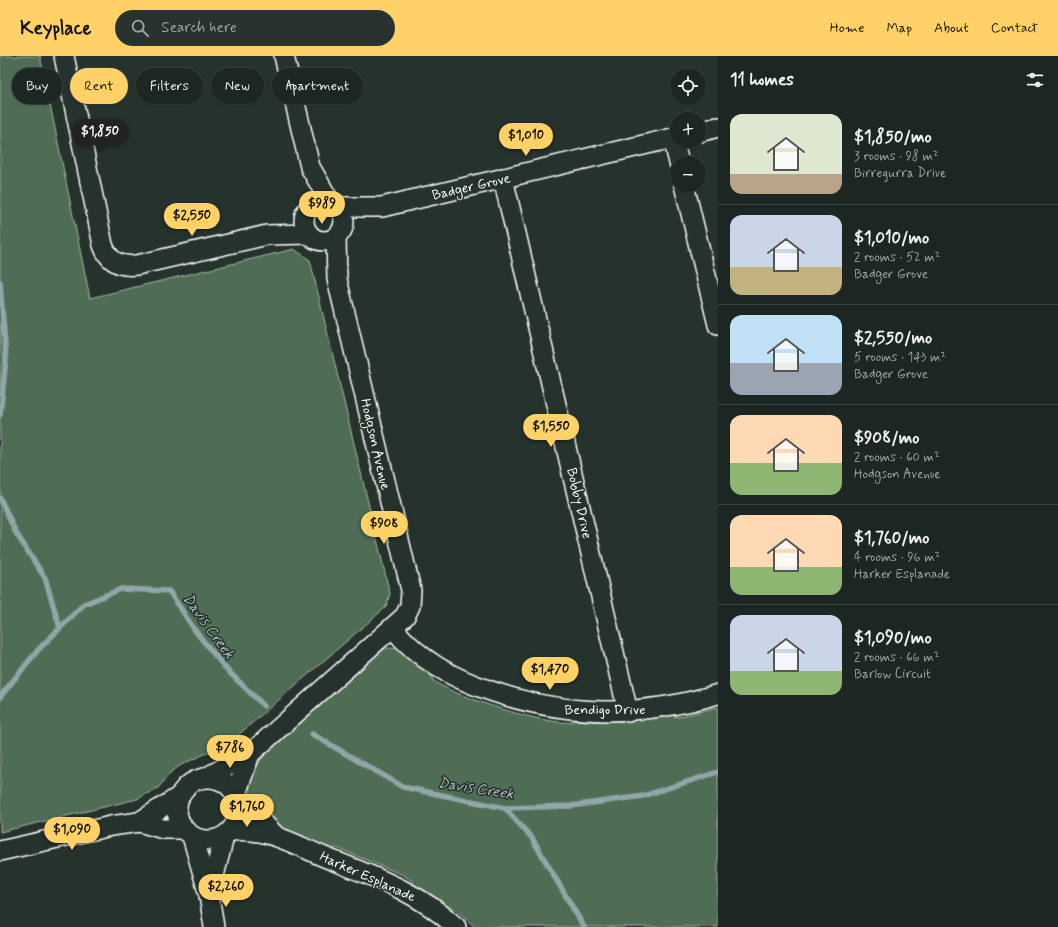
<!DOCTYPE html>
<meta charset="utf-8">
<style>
body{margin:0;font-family:Mynerve,sans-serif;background:#29322f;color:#f1f3f6;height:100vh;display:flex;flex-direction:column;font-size:15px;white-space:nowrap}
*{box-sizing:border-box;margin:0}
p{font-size:13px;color:#a0a5a5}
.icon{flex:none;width:22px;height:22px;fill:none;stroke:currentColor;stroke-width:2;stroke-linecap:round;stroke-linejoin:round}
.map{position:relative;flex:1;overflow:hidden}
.panel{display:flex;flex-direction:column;background:#1c2622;width:340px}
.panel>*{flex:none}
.top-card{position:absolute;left:12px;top:12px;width:380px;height:36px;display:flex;gap:8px}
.tools{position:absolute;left:670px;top:12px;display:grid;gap:8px}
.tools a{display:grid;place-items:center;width:36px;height:36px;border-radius:50%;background:#1c2622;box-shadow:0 1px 3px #0004,0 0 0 1px #3a4340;font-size:20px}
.price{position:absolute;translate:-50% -34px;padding:0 9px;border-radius:14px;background:#ffd166;color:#111;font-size:13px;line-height:26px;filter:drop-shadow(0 1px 2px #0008)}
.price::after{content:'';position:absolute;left:50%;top:24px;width:12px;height:9px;margin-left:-6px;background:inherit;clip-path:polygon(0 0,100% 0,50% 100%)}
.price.current{background:#222;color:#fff}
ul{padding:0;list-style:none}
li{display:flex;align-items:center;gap:12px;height:100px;padding:0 12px}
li+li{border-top:1px solid #3a4340}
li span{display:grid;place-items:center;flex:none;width:112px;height:80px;border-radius:12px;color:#555}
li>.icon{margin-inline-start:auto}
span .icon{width:48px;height:48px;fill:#fffc;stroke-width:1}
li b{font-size:17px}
h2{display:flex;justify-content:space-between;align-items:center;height:48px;padding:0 12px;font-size:17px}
.tag{padding:0 14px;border-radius:18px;background:#1c2622;box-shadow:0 1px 3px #0004,0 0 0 1px #3a4340;font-size:14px;line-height:36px}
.tag.current{background:#ffd166;color:#111}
header{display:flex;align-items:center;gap:24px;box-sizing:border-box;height:56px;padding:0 20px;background:#ffd166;color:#111}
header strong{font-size:19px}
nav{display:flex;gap:22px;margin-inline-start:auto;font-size:14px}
.search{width:280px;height:36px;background:#29322f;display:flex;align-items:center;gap:10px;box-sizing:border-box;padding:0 14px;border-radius:22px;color:#a0a5a5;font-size:15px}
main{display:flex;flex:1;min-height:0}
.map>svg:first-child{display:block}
</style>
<header>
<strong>Keyplace</strong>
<div class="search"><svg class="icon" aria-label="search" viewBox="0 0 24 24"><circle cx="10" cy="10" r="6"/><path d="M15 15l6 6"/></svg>Search here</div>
<nav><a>Home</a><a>Map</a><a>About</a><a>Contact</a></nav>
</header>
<main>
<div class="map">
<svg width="718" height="871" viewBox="0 0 718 871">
<rect width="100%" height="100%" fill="#26332d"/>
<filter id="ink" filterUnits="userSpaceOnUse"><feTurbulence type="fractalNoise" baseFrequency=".025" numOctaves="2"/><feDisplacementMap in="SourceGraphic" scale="8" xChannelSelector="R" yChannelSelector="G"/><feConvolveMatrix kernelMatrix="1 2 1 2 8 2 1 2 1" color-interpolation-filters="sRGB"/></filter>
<g filter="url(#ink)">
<g fill="#506d55" stroke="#a8b6aa">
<polygon points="0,0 40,0 90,242 294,193 310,204 390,538 386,551 237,680 213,694 181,709 171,716 158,732 137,743 0,776"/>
<path d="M 386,592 C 401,591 418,603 428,614 C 431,617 431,622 434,625 C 453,640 547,670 571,666 C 574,666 577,663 579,661 L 669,658 L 678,661 L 718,651 L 718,871 L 475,871 L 455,853 L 442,850 L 418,834 L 412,825 L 403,819 L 337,792 L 324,793 L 289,777 L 279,770 L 252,744 L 248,733 L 249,724 L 264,698 L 274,687 L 377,596 Z"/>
</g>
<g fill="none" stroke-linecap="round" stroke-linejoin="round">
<g stroke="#91a6a7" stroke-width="5.5">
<polyline points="0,226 6,303 0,359"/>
<polyline points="0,442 16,477 45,522 60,572"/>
<polyline points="0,641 38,594 84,548 121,533 169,535 196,576 227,614 264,650"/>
<polyline points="312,678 403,731 505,752 571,750 643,740 718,716"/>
<polyline points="505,752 532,782 584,871"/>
</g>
<g stroke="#fff" stroke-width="22">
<g id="minor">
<path d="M 64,0 L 103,189 C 109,206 120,211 137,209 L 267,179 L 309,178"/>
<polyline points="284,0 310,111 330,146"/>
<polyline points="699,76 718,71"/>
<polyline points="673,82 679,107"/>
<polyline points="503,122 628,656"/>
<polyline points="684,129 718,269"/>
<circle cx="324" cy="165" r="20"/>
<polyline points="338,151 382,151 677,81"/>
<path d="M 393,572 C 419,604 452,622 491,635 C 566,661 642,661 718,638"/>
<polyline points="207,721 250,698 405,560 410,550 411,534 337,223 336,181"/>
<circle cx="208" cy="753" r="31"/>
<polyline points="236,738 250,698"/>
<polyline points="239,745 255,758 274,778"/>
<polyline points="139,766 163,773 184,773"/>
<path d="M 231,775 C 265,771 292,787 322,800 C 369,819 418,835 456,871"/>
<polyline points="192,780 209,839 214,871"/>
<polyline points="0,795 111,770 139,766 180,740"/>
<polyline points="209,839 224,781"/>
</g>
</g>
<use href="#minor" stroke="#26332d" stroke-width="19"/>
</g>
</g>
<g text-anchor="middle" stroke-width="3" stroke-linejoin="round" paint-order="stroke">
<g font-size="14" fill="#fff" stroke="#26332d">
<text transform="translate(471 130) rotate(-13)" y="5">Badger Grove</text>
<text transform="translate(376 388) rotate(77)" y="5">Hodgson Avenue</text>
<text transform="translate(580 447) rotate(77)" y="5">Bobby Drive</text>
<text x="605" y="658">Bendigo Drive</text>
<text transform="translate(368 820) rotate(24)" y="5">Harker Esplanade</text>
</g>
<g font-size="15" font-style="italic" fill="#acbcbd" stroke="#26332d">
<text transform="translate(209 570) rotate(54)" y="5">Davis Creek</text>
<text transform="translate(476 732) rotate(9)" y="5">Davis Creek</text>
</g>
</g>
</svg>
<div class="tools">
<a><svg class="icon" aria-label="locate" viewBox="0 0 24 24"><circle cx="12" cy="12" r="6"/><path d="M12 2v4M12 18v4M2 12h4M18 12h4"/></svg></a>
<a>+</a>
<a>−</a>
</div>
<b class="price current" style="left:100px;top:97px">$1,850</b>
<b class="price" style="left:526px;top:101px">$1,010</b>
<b class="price" style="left:322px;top:169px">$989</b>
<b class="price" style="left:192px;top:181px">$2,550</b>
<b class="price" style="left:551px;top:392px">$1,550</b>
<b class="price" style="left:384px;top:489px">$908</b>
<b class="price" style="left:550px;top:635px">$1,470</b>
<b class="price" style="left:230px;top:713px">$786</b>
<b class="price" style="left:247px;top:772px">$1,760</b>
<b class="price" style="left:72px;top:795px">$1,090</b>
<b class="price" style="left:226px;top:852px">$2,260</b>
<div class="top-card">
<a class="tag">Buy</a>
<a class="tag current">Rent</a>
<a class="tag">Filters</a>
<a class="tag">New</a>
<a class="tag">Apartment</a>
</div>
</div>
<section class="panel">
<h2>11 homes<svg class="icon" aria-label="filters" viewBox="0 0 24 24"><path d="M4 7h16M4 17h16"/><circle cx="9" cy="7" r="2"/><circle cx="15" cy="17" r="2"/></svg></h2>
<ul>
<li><span style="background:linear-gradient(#dfe7d0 75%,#b9a48a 0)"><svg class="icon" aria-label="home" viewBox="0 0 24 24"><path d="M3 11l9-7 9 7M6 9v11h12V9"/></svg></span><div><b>$1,850/mo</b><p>3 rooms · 98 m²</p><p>Birregurra Drive</p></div></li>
<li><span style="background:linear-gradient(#c9d6e8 65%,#c2b280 0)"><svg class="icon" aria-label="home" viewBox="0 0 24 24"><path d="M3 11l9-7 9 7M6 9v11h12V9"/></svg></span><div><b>$1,010/mo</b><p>2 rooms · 52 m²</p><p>Badger Grove</p></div></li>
<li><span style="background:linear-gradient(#bfe0f5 60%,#9aa5b1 0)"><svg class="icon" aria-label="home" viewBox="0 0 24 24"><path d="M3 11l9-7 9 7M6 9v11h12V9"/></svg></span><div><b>$2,550/mo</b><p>5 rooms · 143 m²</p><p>Badger Grove</p></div></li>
<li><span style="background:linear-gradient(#ffd9b3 60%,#8fb573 0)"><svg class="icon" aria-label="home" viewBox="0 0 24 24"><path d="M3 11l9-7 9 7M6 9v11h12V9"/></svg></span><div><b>$908/mo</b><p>2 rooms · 60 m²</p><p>Hodgson Avenue</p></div></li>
<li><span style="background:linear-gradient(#ffd9b3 65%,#8fb573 0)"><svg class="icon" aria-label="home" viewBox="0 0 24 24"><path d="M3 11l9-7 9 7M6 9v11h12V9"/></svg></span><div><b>$1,760/mo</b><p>4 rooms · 96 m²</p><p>Harker Esplanade</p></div></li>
<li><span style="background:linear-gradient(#c9d6e8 70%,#8fb573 0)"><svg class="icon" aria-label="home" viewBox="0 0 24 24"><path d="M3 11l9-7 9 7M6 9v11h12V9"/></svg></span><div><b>$1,090/mo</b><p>2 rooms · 66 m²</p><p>Barlow Circuit</p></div></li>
</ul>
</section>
</main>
